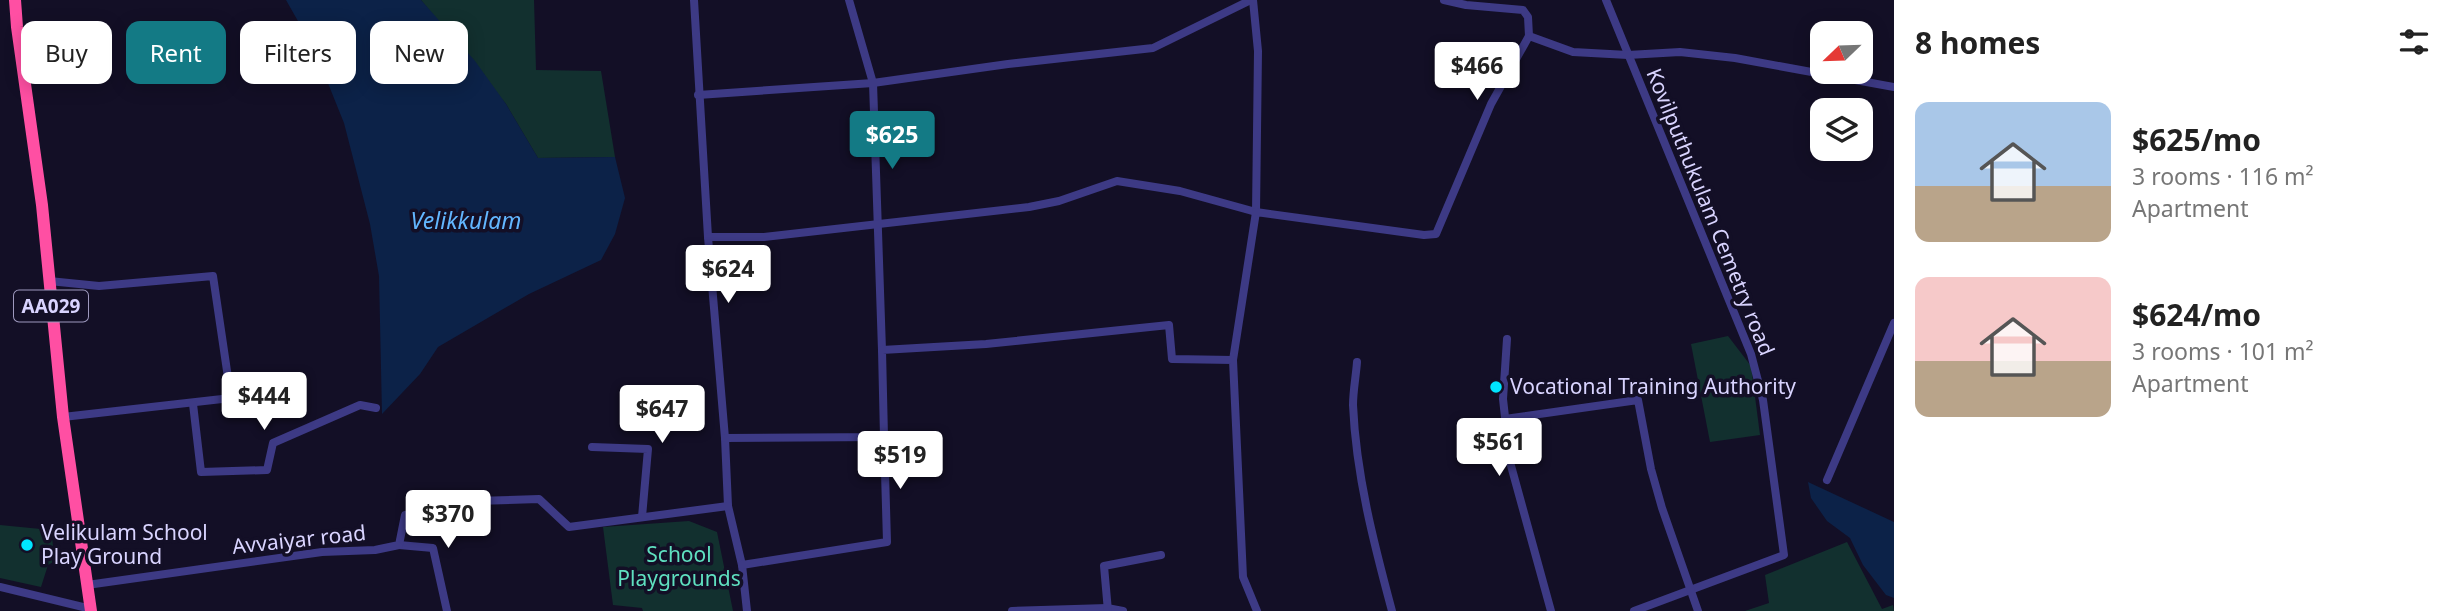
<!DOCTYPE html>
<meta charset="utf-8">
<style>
body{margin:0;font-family:"Noto Sans",sans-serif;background:#f2f2f2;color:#222;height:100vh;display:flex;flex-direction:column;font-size:26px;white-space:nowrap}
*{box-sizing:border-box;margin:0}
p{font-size:23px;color:#767676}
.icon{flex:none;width:38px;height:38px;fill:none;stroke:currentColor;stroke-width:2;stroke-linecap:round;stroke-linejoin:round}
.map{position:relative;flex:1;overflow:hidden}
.panel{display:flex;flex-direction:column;background:#fff;width:560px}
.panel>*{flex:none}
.top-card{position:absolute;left:21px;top:21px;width:665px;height:63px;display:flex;gap:14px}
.needle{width:46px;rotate:247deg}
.fabs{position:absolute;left:1810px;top:21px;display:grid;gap:14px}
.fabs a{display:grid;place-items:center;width:63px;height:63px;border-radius:14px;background:#fff;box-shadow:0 4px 18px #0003;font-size:35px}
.price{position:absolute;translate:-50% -60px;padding:0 16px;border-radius:7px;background:#fff;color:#222;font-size:23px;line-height:46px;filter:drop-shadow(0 2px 4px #0008)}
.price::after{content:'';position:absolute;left:50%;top:42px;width:21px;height:16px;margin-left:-10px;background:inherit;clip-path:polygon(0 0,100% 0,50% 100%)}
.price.current{background:#137a85;color:#fff}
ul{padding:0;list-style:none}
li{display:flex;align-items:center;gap:21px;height:175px;padding:0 21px}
li span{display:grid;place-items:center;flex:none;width:196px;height:140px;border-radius:14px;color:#555}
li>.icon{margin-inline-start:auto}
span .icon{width:84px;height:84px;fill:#fffc;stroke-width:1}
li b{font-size:30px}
h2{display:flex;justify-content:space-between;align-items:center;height:84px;padding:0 21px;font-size:30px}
.chip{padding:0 24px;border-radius:14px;background:#fff;box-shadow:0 4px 18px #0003;font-size:24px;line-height:63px}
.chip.current{background:#137a85;color:#fff}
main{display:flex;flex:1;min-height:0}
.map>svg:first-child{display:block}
</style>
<main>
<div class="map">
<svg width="1894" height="611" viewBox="0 0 1894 611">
<rect width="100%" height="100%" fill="#130f26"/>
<g fill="#12302f">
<polygon points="421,0 534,0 536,70 601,71 615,157 538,158 506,104"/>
<polygon points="1728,336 1751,366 1760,435 1710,442 1691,344"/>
<polygon points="689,521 717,532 733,611 643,611 642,608 613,605 603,527"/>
<polygon points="0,525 51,530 55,561 48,565 41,587 0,578"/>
<polygon points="1847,542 1882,609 1893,605 1894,611 1745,611 1769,603 1765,575"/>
</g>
<g fill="#0c2248">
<polygon points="286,0 421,0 475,61 506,104 538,158 615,157 625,198 615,234 601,260 529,294 438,347 420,374 382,414 379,276 370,224 344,123 315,51"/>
<polygon points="1808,482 1894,522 1894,598 1886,595 1863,565 1850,538 1827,521 1811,498"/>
</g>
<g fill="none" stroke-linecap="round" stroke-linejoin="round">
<g stroke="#3d3a85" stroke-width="8">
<polyline points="694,0 708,237 725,438 728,506 742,565 747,611"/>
<polyline points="849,0 873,83 882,350"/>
<polyline points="1444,0 1466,5 1523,10 1528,17 1529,36"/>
<polyline points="1606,0 1751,354 1763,400 1784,555 1634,611"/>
<polyline points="698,95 873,83 1008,64 1153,48 1251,0"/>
<polyline points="708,237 764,237 1029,207 1059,201 1117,181 1180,191 1256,212 1258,51 1253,0"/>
<polyline points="49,281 99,286 213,276 231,398 63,417"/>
<polyline points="1507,339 1503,399 1510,462 1551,611"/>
<polyline points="1233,360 1256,212 1424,235 1436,234 1491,104 1529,36 1573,52 1628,55 1680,52 1735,58 1894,87"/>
<path d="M 1357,362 C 1356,376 1353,391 1353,405 C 1356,475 1374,544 1392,611"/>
<polyline points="193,404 201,472 267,470 273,443 360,405 376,408"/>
<polyline points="1505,419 1638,400 1651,469 1662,508 1698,611"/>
<polyline points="725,438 884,437 882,350 986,344 1169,325 1172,359 1233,360 1243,577 1257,611"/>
<polyline points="592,447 648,449 642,517"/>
<polyline points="1827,480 1894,323"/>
<polyline points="399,545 433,548 447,611"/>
<polyline points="742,565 887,542 884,437"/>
<polyline points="87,585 322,552 375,550 399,545 405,515 475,501 539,499 569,527 728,506"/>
<polyline points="0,587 91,609"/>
<polyline points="1012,611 1107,608 1123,611"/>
<polyline points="1108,611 1104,566 1161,555"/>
</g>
<polyline stroke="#ff4fa3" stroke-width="12" points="15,0 17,27 42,205 63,417 91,611"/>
</g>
<g fill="#00e5ff" stroke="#130f26" stroke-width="2.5">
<circle cx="1496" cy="387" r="7"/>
<circle cx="27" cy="545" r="7"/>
</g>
<g text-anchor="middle" stroke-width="7" stroke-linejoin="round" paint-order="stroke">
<rect fill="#130f26" stroke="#9e99be" stroke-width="2" x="14" y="290.5" width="74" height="31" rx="5"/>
<g font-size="19" font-weight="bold" fill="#d9d4ff">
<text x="51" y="313">AA029</text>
</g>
<g font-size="21" fill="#d9d4ff" stroke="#130f26">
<text transform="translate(1710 212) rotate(68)" y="7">Kovilputhukulam Cemetry road</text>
<text transform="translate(299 540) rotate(-6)" y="7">Avvaiyar road</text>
</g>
<g font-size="21" fill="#d9d4ff" stroke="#130f26" text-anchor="start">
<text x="1510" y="394">Vocational Training Authority</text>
<text x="41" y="540">Velikulam School<tspan x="41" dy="24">Play Ground</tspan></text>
</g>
<g font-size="21" fill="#5fe0c0" stroke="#130f26">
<text x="679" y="562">School<tspan x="679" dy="24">Playgrounds</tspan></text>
</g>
<g font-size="23" font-style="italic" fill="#62b6ff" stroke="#130f26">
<text x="466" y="229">Velikkulam</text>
</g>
</g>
</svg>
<div class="fabs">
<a><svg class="needle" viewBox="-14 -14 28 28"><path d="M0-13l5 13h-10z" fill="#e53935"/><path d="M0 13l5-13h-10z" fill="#767676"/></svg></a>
<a><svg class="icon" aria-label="layers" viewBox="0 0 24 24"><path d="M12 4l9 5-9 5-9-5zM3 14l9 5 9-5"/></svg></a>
</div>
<b class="price" style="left:1477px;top:102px">$466</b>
<b class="price current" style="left:892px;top:171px">$625</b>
<b class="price" style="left:728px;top:305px">$624</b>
<b class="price" style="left:264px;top:432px">$444</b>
<b class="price" style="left:662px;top:445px">$647</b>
<b class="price" style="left:1499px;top:478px">$561</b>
<b class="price" style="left:900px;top:491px">$519</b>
<b class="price" style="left:448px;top:550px">$370</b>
<div class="top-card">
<a class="chip">Buy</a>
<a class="chip current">Rent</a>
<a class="chip">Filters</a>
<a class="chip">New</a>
</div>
</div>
<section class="panel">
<h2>8 homes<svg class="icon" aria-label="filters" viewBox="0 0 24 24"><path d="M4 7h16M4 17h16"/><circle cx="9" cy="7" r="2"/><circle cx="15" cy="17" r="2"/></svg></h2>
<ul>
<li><span style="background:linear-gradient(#a9c7e8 60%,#b9a48a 0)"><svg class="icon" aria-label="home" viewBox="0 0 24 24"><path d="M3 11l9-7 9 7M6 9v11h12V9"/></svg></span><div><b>$625/mo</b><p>3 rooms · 116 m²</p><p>Apartment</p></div></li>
<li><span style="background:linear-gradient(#f6c9c9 60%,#b9a48a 0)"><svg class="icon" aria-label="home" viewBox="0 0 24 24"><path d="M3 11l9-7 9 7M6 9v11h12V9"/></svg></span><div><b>$624/mo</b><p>3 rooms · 101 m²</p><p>Apartment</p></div></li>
</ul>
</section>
</main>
